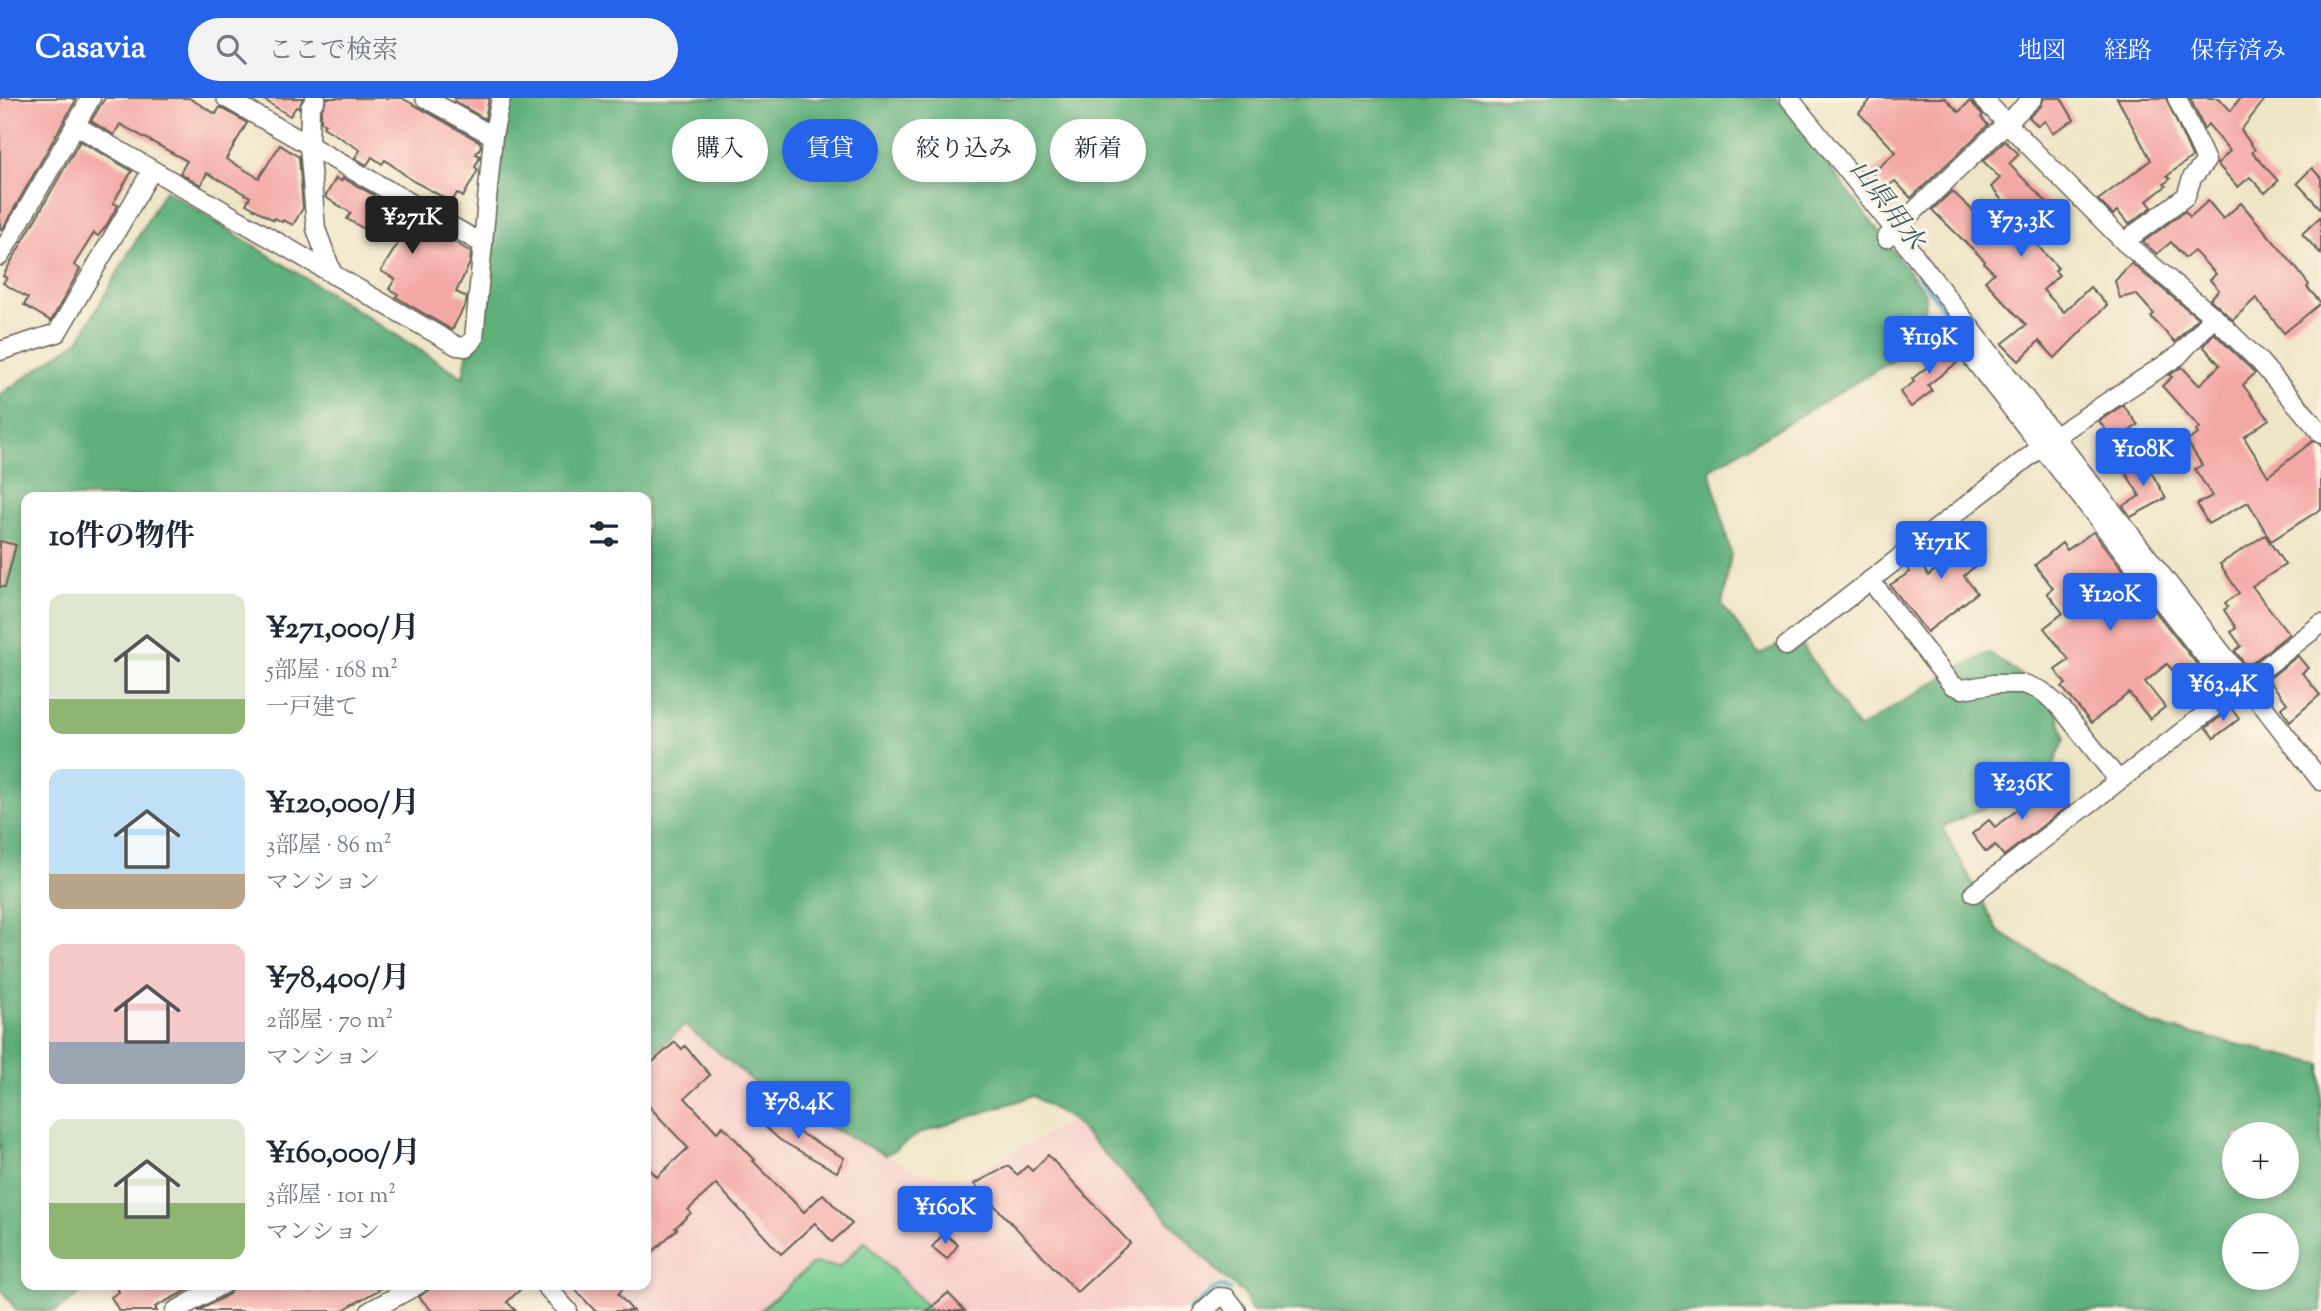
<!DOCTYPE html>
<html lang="ja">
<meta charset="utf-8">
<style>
body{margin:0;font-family:"Sorts Mill Goudy","Noto Serif JP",serif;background:#f2f2f3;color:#1f2937;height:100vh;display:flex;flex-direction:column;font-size:26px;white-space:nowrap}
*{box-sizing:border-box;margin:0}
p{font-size:23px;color:#747a83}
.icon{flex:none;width:38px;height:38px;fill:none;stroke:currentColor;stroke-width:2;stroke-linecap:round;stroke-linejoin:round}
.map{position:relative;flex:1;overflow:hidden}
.side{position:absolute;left:21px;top:394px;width:630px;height:798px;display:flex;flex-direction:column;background:#fff;border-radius:14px;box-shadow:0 4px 10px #0003}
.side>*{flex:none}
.guide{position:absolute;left:672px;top:21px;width:665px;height:63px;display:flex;gap:14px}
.tools{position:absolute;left:2222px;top:1024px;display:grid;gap:14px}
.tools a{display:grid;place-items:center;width:77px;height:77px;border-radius:50%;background:#fff;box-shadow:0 4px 10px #0003;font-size:35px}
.price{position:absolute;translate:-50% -60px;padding:0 16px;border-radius:7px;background:#2563eb;color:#fff;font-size:23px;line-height:46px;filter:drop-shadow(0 2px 4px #0008)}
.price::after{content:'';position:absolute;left:50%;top:42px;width:21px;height:16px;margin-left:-10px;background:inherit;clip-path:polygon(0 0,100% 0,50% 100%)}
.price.selected{background:#222;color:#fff}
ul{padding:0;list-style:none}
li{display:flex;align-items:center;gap:21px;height:175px;padding:0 28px}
li span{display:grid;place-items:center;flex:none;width:196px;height:140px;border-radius:14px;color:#555}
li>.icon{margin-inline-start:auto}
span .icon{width:84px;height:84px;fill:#fffc;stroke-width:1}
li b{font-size:30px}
h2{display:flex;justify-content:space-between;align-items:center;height:84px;padding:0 28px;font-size:30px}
.chip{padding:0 24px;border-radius:32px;background:#fff;box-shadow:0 4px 10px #0003;font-size:24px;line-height:63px}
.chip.selected{background:#2563eb;color:#fff}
header{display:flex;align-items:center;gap:42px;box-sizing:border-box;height:98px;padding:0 35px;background:#2563eb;color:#fff}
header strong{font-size:33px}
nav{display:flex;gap:38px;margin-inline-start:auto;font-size:24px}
.search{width:490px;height:63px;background:#f2f2f3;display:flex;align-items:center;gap:18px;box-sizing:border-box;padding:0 24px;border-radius:38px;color:#747a83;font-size:26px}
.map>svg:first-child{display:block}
</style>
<header>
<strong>Casavia</strong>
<div class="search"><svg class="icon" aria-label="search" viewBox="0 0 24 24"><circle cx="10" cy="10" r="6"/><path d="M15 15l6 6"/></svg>ここで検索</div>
<nav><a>地図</a><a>経路</a><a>保存済み</a></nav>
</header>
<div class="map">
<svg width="2321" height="1213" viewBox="0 0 2321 1213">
<rect width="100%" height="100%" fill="#fcf5e5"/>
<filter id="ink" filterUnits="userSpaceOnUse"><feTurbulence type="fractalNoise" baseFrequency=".0143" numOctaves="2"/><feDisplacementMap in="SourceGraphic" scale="14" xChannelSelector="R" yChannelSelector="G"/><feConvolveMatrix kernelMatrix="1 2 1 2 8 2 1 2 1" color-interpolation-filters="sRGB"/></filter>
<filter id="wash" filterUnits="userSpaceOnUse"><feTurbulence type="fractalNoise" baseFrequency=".00686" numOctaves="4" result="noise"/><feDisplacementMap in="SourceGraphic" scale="28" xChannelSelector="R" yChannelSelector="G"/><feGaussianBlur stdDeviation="1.57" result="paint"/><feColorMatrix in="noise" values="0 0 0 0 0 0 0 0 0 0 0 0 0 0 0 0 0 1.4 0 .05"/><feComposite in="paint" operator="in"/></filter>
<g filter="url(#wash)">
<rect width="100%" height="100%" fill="#efe5c7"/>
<polygon fill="#f7d0cc" points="685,926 778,1004 919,1074 962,1081 1073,1023 1222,1178 1183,1213 580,1213 556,1187 646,1186 646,962"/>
<polygon fill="#77cd92" stroke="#4a7457" stroke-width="2" points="865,1143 931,1213 759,1213 814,1165 839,1169"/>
<path fill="#61b07c" stroke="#3e664c" stroke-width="2" fill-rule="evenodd" d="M 499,0 L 1777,0 L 1926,196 L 1919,247 L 1710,371 L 1731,456 L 1722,507 L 1759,556 L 1797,539 L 1858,631 L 1944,578 L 1989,555 L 2053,599 L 2065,640 L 2048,681 L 1942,729 L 1999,834 L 2151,926 L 2321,966 L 2321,1213 L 1251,1213 L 1244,1196 L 1222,1178 L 1073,1023 L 1033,998 L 921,1035 L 886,1057 L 778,1004 L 685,927 L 646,962 L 646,399 L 26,399 L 26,1186 L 94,1187 L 56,1213 L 17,1213 L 0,1190 L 0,297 L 79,242 L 165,92 L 463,279 L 487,149 ZM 2235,1036 L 2287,1036 L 2287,1088 L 2235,1088 ZM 2235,1127 L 2287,1127 L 2287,1180 L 2235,1180 Z"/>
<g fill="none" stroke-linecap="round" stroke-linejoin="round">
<g stroke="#48a6c7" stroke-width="5">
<polyline points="1918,176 1954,225"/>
<polyline points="1190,1213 1213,1192 1221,1188 1229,1192"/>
</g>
</g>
<g id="blocks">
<g fill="#f4a8a6">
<polygon points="0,0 72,0 76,2 2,132 0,131"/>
<polygon points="105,0 189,0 216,16 220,9 247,25 226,61 259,80 280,47 299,59 303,110 293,127 283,122 282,124 275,120 274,122 246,106 250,99 207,75 201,87 180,75 187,63 120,26 114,37 91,23"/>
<polygon points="261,0 303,0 299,10 296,9 290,18"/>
<polygon points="327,0 402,0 480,44 481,48 476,56 480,58 479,61 475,69 478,72 463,99 457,95 452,104 413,83 385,62 382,66 372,59 367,67 355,60 360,52 323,29 325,26 321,24 321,13"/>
<polygon points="455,0 489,0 485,21 454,3"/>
<polygon points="1872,0 1945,0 1959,14 1970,3 1983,17 1981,19 1988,27 1911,100 1895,83 1886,90 1872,75 1896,54 1859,15"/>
<polygon points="2044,0 2061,0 2074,22 2052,35 2045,23 2038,28 2029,19 2041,8"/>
<polygon points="2117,0 2166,0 2192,59 2167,78 2170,81 2164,86 2166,88 2147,103 2152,109 2129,126 2117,113 2113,117 2098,102 2151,62"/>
<polygon points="2190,0 2219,0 2231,13 2240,0 2266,0 2241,32 2255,52 2252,54 2278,83 2265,95 2250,79 2238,89 2217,66 2230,53 2208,26 2204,31"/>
<polygon points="80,43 132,73 113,105 118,107 106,128 98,138 94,135 74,167 80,171 51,223 24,207 28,200 3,185 7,180 3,178"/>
<polygon points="2005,43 2019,56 2009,66 2060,118 2034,144 2058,170 2055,173 2059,177 2043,192 2064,214 2090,189 2107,207 2055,260 2039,243 2019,263 2002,246 2026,227 1985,183 1994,175 1984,165 1985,163 1932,112 1952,93 1987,126 2006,107 1991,89 2000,80 1983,63"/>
<polygon points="2312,70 2321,80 2321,111 2297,85"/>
<polygon points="336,80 341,83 343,80 374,97 372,102 416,127 419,123 471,154 470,165 456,194 467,199 466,205 452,232 396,199 398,196 389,191 395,181 381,173 400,142 375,128 371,135 347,121 351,115 325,99"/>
<polygon points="2208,103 2223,121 2241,105 2293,166 2309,187 2307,189 2321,205 2284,235 2256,200 2233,222 2210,201 2219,192 2210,182 2216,176 2194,153 2185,160 2171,144 2157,156 2143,144 2185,113 2190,119"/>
<polygon points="2321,118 2321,156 2302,136"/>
<polygon points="2131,165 2198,220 2175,244 2151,219 2154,216 2136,196 2120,200 2115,183"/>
<polygon points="2214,235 2255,275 2243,287 2269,321 2244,339 2268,378 2313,343 2321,346 2321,411 2271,443 2248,404 2208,426 2197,406 2212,398 2195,371 2202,367 2187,343 2198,336 2196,333 2200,330 2162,288 2172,279 2169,277 2182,269 2199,287 2220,267 2203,248"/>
<polygon points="1944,247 1958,264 1928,287 1932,293 1911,309 1900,294 1914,284 1912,281 1932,265 1928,259"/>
<polygon points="2123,307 2138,327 2114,343 2099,323"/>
<polygon points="2143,360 2166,400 2131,419 2123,408 2140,398 2124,372"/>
<polygon points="1960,426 1985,454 1972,466 1974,469 1964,478 1977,495 1927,534 1890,487 1910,474 1907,470 1919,462 1928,478 1951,458 1938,444"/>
<polygon points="2093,434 2217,592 2204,602 2194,591 2190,591 2186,585 2185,586 2167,566 2145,584 2165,609 2150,621 2129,595 2091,625 2062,589 2066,586 2055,572 2069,562 2044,530 2063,515 2047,495 2053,490 2035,467 2062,445 2067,452"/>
<polygon points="2265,437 2285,467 2252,488 2289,536 2247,569 2235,553 2241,548 2231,534 2236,530 2224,512 2228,509 2225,505 2239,495 2220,466"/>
<polygon points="0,443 16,447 5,489 0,489"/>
<polygon points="2298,558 2308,570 2302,575 2320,597 2290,623 2281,610 2287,605 2268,581"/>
<polygon points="2231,610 2239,621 2214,640 2206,630"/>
<polygon points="2052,685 2069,707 2004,758 1995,747 1986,754 1972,736 1989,722 1995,729"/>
<polygon points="675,944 682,951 685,948 710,977 685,1000 717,1034 723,1028 755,1062 753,1063 804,1114 823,1096 852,1126 832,1144 815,1125 781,1156 716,1086 688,1112 691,1115 675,1130 677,1131 646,1160 646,1067 657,1079 688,1050 646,1005 646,970"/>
<polygon points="752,1008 844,1060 837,1074 780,1042 748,1014"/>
<polygon points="1048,1057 1130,1145 1077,1194 974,1086 1008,1068 1017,1077 1027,1068 1032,1073"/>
<polygon points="944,1135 958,1147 947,1161 932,1149"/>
<polygon points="115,1186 199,1186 155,1209 157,1213 119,1213 111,1199 119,1194"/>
<polygon points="234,1186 308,1186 311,1194 325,1186 389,1186 341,1213 198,1213 229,1196"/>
<polygon points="430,1186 526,1186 507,1204 516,1213 432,1213 419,1199 428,1192"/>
<polygon points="570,1186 628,1186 618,1196 633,1213 595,1213"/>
<polygon points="948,1195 965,1213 927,1213"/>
</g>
</g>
</g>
<g filter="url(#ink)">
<use href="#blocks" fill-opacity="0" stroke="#666258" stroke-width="2"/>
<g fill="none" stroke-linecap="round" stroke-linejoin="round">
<g stroke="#666258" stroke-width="21">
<g id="minor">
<polyline points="226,0 483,146"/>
<polyline points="316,0 310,10 309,48 316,131 333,177"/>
<polyline points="425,0 493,38"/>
<polyline points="1789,0 1895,132 2321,683"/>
<polyline points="1982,0 2124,144 2214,219 2260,264 2321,335"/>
<polyline points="75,27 457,248 466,249 474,241 493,38 501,0"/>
<polyline points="1886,140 2033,0"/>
<polyline points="2124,144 2186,98 2192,80 2206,63 2177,0"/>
<polyline points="0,158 91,0"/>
<polyline points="1948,229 2233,594"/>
<polyline points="0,253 57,235 152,72"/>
<polyline points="1870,482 1952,587 1962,591 1993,586 2024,586 2042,593 2062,611 2119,683"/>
<polyline points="1786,548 2054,339 2178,258 2214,219"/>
<polyline points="1974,795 2321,526"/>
<polyline points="544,1186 568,1213"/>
<polyline points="175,1213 223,1186"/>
<polyline points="370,1213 419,1186"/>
<polyline points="1203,1213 1219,1199 1227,1200 1237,1213"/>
</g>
</g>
<use href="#minor" stroke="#fff" stroke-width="18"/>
</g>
</g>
<g text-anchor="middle" stroke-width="6" stroke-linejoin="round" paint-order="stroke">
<g font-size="26" font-style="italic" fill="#305a69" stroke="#fcf5e5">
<text transform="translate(1888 106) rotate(53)" y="9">山県用水</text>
</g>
</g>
</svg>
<div class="tools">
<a>+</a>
<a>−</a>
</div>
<b class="price selected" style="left:412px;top:158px">¥271K</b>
<b class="price" style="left:2021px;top:161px">¥73.3K</b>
<b class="price" style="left:1929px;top:278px">¥119K</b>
<b class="price" style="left:2143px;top:390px">¥108K</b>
<b class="price" style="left:1941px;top:483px">¥171K</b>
<b class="price" style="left:2110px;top:535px">¥120K</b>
<b class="price" style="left:2223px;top:625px">¥63.4K</b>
<b class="price" style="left:2022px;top:724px">¥236K</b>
<b class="price" style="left:798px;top:1043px">¥78.4K</b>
<b class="price" style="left:945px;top:1148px">¥160K</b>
<div class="guide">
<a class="chip">購入</a>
<a class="chip selected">賃貸</a>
<a class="chip">絞り込み</a>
<a class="chip">新着</a>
</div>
<section class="side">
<h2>10件の物件<svg class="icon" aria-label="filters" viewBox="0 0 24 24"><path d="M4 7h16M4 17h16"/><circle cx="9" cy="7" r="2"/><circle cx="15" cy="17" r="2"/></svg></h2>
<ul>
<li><span style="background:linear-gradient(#dfe7d0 75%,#8fb573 0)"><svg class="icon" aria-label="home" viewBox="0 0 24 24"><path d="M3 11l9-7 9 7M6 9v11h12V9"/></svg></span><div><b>¥271,000/月</b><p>5部屋 · 168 m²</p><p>一戸建て</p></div></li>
<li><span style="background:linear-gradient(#bfe0f5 75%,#b9a48a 0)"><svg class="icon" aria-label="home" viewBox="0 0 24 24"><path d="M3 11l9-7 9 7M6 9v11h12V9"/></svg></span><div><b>¥120,000/月</b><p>3部屋 · 86 m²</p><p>マンション</p></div></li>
<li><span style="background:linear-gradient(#f6c9c9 70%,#9aa5b1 0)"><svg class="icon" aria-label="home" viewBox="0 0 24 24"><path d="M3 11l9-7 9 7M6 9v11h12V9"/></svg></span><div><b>¥78,400/月</b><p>2部屋 · 70 m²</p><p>マンション</p></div></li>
<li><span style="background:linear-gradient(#dfe7d0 60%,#8fb573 0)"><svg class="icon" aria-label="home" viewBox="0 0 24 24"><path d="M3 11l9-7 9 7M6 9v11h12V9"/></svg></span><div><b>¥160,000/月</b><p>3部屋 · 101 m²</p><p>マンション</p></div></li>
</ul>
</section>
</div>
